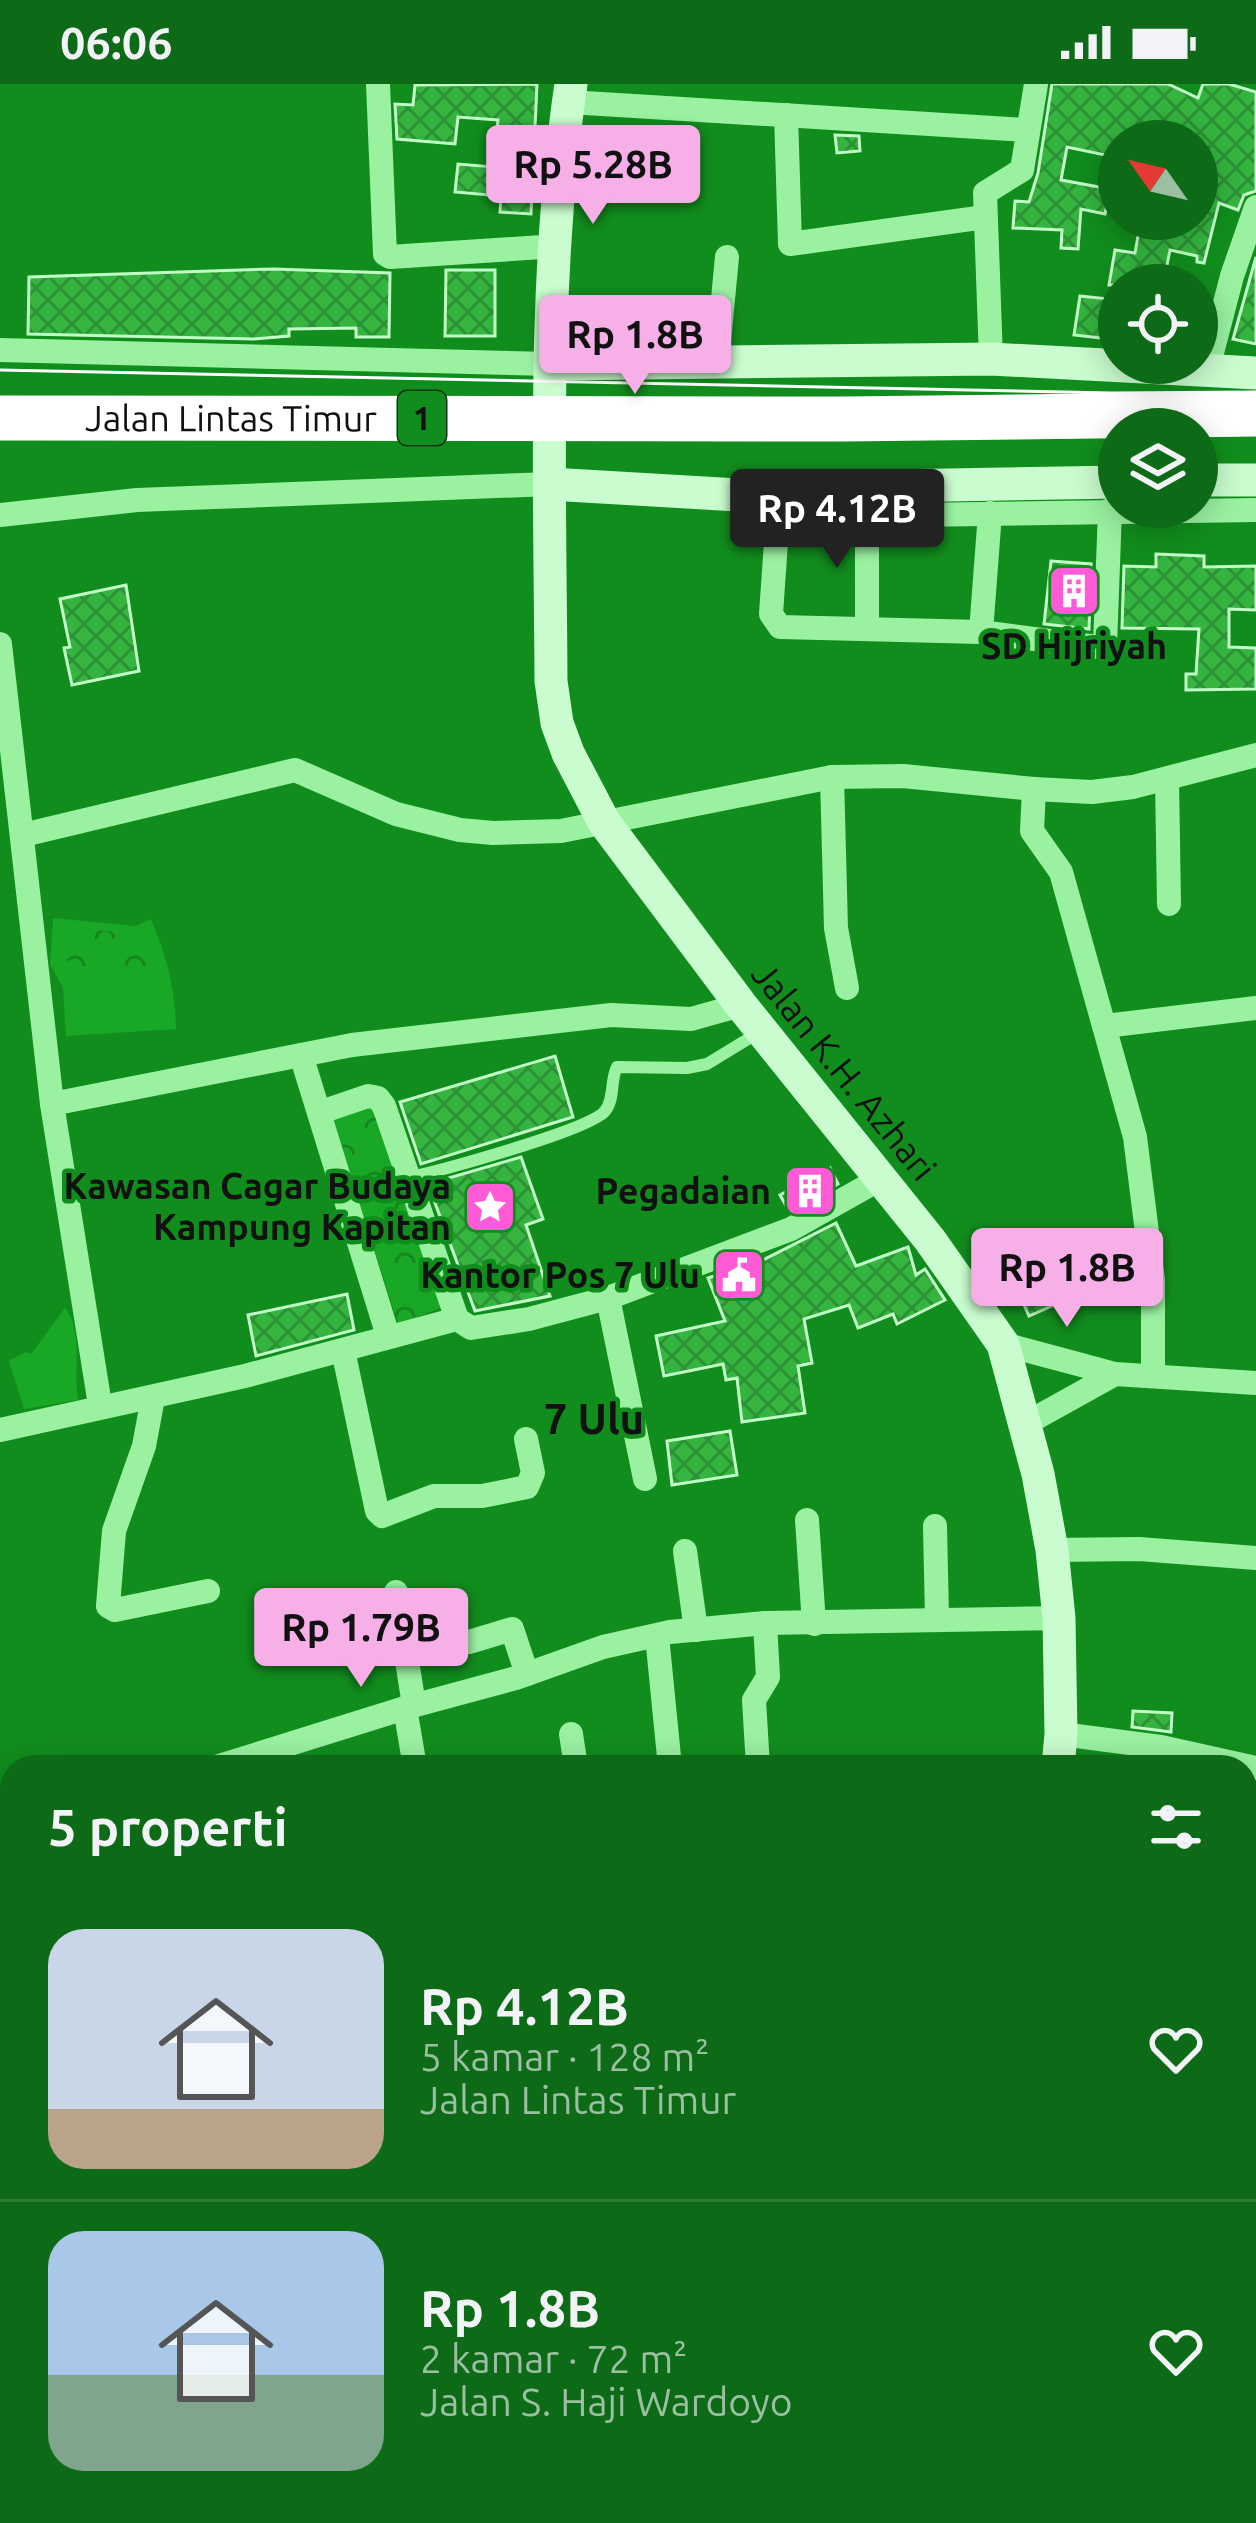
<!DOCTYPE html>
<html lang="id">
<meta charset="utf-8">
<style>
body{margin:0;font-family:Ubuntu,sans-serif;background:#1b7223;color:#f1f3f6;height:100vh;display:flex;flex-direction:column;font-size:45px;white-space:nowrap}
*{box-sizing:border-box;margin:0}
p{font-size:39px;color:#9abfa1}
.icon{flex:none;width:66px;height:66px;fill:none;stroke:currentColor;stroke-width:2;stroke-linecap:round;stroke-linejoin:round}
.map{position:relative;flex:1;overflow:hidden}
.side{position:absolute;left:0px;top:1671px;width:1257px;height:768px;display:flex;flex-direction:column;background:#0d6a16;border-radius:36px 36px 0 0;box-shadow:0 6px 30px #0003}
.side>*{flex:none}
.needle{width:78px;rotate:304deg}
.controls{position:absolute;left:1098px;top:36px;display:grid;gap:24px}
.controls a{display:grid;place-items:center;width:120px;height:120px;border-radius:50%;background:#0d6a16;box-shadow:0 6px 30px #0003;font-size:60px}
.price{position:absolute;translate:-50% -102px;padding:0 27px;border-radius:12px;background:#f7afe8;color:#111;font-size:39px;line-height:78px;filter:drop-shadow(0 3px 6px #0008)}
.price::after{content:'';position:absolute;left:50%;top:72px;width:36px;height:27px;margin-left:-18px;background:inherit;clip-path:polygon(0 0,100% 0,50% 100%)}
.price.current{background:#222;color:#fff}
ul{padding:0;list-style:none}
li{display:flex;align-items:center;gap:36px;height:300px;padding:0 48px}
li+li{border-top:3px solid #2d7d35}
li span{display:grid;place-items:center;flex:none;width:336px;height:240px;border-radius:36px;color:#555}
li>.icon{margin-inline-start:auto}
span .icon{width:144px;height:144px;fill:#fffc;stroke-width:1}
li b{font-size:51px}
h2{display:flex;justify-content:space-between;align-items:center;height:144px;padding:0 48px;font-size:51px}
.status{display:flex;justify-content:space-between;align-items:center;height:84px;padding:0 60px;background:#0d6a16;direction:ltr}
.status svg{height:33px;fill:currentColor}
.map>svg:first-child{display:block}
</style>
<div class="status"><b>06:06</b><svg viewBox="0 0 49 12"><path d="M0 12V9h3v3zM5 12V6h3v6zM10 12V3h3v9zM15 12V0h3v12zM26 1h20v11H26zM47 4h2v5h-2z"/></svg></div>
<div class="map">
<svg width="1256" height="2439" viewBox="0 0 1256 2439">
<defs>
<pattern id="forest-crowns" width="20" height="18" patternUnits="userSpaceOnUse" patternTransform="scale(3)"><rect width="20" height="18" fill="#19a825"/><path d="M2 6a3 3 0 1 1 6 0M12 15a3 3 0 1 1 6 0" fill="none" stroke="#15871f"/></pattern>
<pattern id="wetland-marsh" width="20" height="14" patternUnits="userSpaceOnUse" patternTransform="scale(3)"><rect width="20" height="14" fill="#19a825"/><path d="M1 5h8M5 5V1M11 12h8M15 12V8" fill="none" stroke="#15871f"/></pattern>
<pattern id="building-cross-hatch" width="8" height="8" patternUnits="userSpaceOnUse" patternTransform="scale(3)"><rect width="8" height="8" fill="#35b540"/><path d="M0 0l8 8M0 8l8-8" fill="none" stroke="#2b9234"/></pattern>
</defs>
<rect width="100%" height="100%" fill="#118d1d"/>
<g fill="#19a825">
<path d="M 53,834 L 135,842 L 151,835 C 167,873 175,903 176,945 L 66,952 L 63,904 L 50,880 Z"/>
<path d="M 65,1224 C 84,1248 73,1287 78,1316 L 24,1325 L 9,1277 L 26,1268 L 31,1270 Z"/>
</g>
<g fill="url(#forest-crowns)">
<polygon points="90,845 144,852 159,884 129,886 94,868 90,888 74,887 64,870 69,849"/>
<polygon points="375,1022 446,1222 398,1240 333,1036"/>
</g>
<polygon fill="url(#wetland-marsh)" points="442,2431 581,2435 599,2439 443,2439"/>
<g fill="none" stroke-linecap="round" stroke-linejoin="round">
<g stroke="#8bf593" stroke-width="6">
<polyline points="0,2320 12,2317"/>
<polyline points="954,2427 967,2439"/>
</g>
</g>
<g fill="url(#building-cross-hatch)" stroke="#c1fdc6" stroke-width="3">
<polygon points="537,0 531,130 500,128 501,112 455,108 458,80 493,83 498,36 458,33 455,60 397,55 395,20 413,21 415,1"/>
<polygon points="1052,0 1168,0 1198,14 1203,0 1229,0 1256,8 1256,107 1244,111 1238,126 1219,119 1204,179 1197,178 1197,172 1170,166 1163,201 1109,201 1115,166 1135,169 1141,135 1197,135 1197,57 1119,57 1119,74 1067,63 1061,96 1110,105 1105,130 1081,125 1078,165 1061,164 1062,146 1013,144 1015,117 1029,118 1038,89"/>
<polygon points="835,51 859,52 860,67 837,69"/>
<polygon points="1256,173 1256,260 1233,255"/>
<polygon points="273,185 390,189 389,253 356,253 356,244 289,245 289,252 253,255 28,250 29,193"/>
<polygon points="446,186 495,186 495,252 445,252"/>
<polygon points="1080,212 1119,216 1119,256 1074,251"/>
<polygon points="1156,470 1204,472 1204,483 1256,482 1256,526 1229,525 1229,563 1256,564 1256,605 1186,606 1186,590 1196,590 1199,545 1122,544 1124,482 1156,483"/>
<polygon points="1051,477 1091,480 1089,545 1044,540"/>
<polygon points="126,501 139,587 72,601 64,564 70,563 60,515"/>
<polygon points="555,972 573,1033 421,1080 400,1018"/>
<polygon points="521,1073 543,1135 526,1141 550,1212 475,1227 428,1100"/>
<polygon points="830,1084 838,1100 789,1127 780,1111"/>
<polygon points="836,1139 856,1182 908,1163 916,1191 925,1185 945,1216 897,1240 893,1230 858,1244 849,1221 804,1235 812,1279 798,1282 805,1329 742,1338 737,1294 726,1296 723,1280 664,1292 656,1252 725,1237 708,1194 761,1177"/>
<polygon points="1050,1166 1066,1201 1048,1210 1054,1221 1029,1232 1008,1185"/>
<polygon points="347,1210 354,1246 256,1272 248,1231"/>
<polygon points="730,1347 737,1391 672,1401 667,1357"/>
<polygon points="1133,1627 1172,1629 1171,1648 1132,1643"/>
</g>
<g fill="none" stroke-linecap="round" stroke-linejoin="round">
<path stroke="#9af2a1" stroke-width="12" d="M 411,1093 C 442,1086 590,1046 605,1027 C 615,1015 610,996 617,983 L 687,984 L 707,980 L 761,947"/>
<g stroke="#9af2a1" stroke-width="24">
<polyline points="378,0 385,170 390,173 558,162"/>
<polyline points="569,18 1027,46"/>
<polyline points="786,31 790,160 985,133"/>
<polyline points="0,266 552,280"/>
<polyline points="991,275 985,109 1022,86 1036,0"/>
<polyline points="717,278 727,173"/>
<polyline points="1207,288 1232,192 1256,123"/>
<polyline points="738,411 778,429 915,431 1256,426"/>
<polyline points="779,415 771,530 780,543 981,548 990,429"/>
<polyline points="0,431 137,416 550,400"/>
<polyline points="867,544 867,430"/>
<polyline points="981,548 1097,563 1105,561 1110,426"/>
<polyline points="0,560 52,1020 100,1321"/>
<polyline points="832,693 836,844 847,904"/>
<polyline points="1167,695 1169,820"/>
<polyline points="23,751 295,686 396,730 460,746 493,749 561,747 832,693 903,692 1034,705"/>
<polyline points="1105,942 1256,924"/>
<polyline points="301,971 388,1252"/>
<polyline points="52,1020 352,961 611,931 691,935 741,921"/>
<polyline points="321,1028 368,1012 378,1014 384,1022 457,1235 471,1244 529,1235 608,1214 791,1145 880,1095"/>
<polyline points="608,1214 645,1395"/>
<polyline points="1003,1260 1115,1290 1256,1299"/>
<polyline points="343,1266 377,1427 382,1432 434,1412 482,1412 527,1403 533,1389 526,1355"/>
<polyline points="1153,1291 1153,1196 1135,1053 1061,788 1032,747 1034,705 1092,708 1133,703 1256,671"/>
<polyline points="153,1314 144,1362 114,1447 108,1522 115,1526 208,1507"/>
<polyline points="1025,1340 1115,1290"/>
<polyline points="0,1346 245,1292 457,1235"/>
<polyline points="807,1436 814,1540"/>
<polyline points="935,1442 937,1534"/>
<polyline points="1052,1466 1139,1465 1256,1474"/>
<polyline points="685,1467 696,1546"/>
<polyline points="396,1508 414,1621"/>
<polyline points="657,1552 670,1683"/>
<polyline points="469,1558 512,1545 527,1590"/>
<polyline points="405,1624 415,1683"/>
<polyline points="571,1650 576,1683"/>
<polyline points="1061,1650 1161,1663 1256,1684"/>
<polyline points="216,1683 405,1624 516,1594 603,1563 670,1548 765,1539 1059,1534"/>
<polyline points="758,1683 754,1616 768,1593 765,1539"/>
<polyline points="0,1945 12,1942"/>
<polyline points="1245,2003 1256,2004"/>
<polyline points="1245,2126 1248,2126"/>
<polyline points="556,2427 559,2439"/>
<polyline points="919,2427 933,2439"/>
<polyline points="338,2439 398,2427"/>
<polyline points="839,2439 840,2432"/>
</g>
<g stroke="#c9fcce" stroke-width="33">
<path d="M 571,0 C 542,196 550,399 551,597 L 557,639 L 568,669 L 604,738 L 741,921 L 930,1156 L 1003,1260 L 1038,1390 L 1052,1466 L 1059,1534 L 1061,1650 L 1058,1683"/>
<polyline points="552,280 991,275 1256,289"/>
<polyline points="1197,396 1256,396"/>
<polyline points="550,400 738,411 779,404 1119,398"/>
<polyline points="1090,2427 1093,2439"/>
</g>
<path stroke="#fff" stroke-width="45" id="s1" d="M 0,334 L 843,335 L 1256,330"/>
<polyline stroke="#fff" stroke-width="3" points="0,286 1111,309 1256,308"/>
</g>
<defs>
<g id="building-square" transform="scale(2.7)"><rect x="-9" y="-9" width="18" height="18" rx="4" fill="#ff5bd7" stroke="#118d1d"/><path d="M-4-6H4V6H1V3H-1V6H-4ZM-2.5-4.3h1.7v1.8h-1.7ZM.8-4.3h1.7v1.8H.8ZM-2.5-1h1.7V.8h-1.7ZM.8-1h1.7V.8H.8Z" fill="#fff"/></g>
<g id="sight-square" transform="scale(2.7)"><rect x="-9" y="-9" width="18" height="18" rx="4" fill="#ff5bd7" stroke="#118d1d"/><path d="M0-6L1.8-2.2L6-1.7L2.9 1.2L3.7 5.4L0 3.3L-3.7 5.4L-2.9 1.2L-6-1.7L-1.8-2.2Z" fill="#fff"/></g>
<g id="civic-square" transform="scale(2.7)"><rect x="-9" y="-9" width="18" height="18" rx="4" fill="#ff5bd7" stroke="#118d1d"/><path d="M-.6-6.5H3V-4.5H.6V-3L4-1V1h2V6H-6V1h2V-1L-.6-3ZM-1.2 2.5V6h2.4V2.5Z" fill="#fff"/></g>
</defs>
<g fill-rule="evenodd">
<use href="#building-square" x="1074" y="507"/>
<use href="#building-square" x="810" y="1107"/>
<use href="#sight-square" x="490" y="1123"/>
<use href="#civic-square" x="739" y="1191"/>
</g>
<g text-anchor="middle" stroke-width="9" stroke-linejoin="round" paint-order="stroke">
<rect fill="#118d1d" stroke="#113615" stroke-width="3" x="398" y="307" width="48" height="54" rx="9"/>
<g font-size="33" font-weight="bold" fill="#111">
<text x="422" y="346">1</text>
</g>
<g font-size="36" fill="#111" stroke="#118d1d">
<text dy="13" stroke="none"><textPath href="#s1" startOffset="231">Jalan Lintas Timur</textPath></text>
<text transform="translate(844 987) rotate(51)" y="13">Jalan K.H. Azhari</text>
</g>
<g font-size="36" font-weight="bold" fill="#111" stroke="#118d1d" text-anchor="end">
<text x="1074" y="575" text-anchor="middle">SD Hijriyah</text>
<text x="451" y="1115">Kawasan Cagar Budaya<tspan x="451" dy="41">Kampung Kapitan</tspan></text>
<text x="771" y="1120">Pegadaian</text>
<text x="700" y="1204">Kantor Pos 7 Ulu</text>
</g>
<g font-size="42" font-weight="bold" fill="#111" stroke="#118d1d">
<text x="594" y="1350">7 Ulu</text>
</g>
</g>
</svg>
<div class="controls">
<a><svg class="needle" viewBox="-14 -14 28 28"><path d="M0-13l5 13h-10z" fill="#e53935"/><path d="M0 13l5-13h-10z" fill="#9abfa1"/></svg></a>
<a><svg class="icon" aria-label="locate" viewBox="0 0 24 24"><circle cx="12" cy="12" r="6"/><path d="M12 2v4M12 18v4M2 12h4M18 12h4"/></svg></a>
<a><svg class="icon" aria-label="layers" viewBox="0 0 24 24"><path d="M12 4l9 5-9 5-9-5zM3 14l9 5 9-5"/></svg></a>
</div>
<b class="price" style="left:593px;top:143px">Rp 5.28B</b>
<b class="price" style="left:635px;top:313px">Rp 1.8B</b>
<b class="price current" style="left:837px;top:487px">Rp 4.12B</b>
<b class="price" style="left:1067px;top:1246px">Rp 1.8B</b>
<b class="price" style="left:361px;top:1606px">Rp 1.79B</b>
<section class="side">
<h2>5 properti<svg class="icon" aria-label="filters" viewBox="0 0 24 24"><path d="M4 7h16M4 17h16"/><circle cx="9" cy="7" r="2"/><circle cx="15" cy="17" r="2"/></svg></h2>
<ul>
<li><span style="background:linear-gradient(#c9d6e8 75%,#b9a48a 0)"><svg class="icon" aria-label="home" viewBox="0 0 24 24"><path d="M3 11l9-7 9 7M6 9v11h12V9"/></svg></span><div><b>Rp 4.12B</b><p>5 kamar · 128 m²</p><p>Jalan Lintas Timur</p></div><svg class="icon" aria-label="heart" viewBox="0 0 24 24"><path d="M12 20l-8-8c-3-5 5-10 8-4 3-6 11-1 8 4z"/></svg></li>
<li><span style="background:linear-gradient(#a9c7e8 60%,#7fa58c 0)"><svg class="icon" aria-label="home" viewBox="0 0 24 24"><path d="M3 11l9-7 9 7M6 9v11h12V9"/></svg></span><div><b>Rp 1.8B</b><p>2 kamar · 72 m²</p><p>Jalan S. Haji Wardoyo</p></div><svg class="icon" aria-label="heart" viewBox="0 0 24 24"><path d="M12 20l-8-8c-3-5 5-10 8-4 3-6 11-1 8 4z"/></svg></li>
</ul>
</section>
</div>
